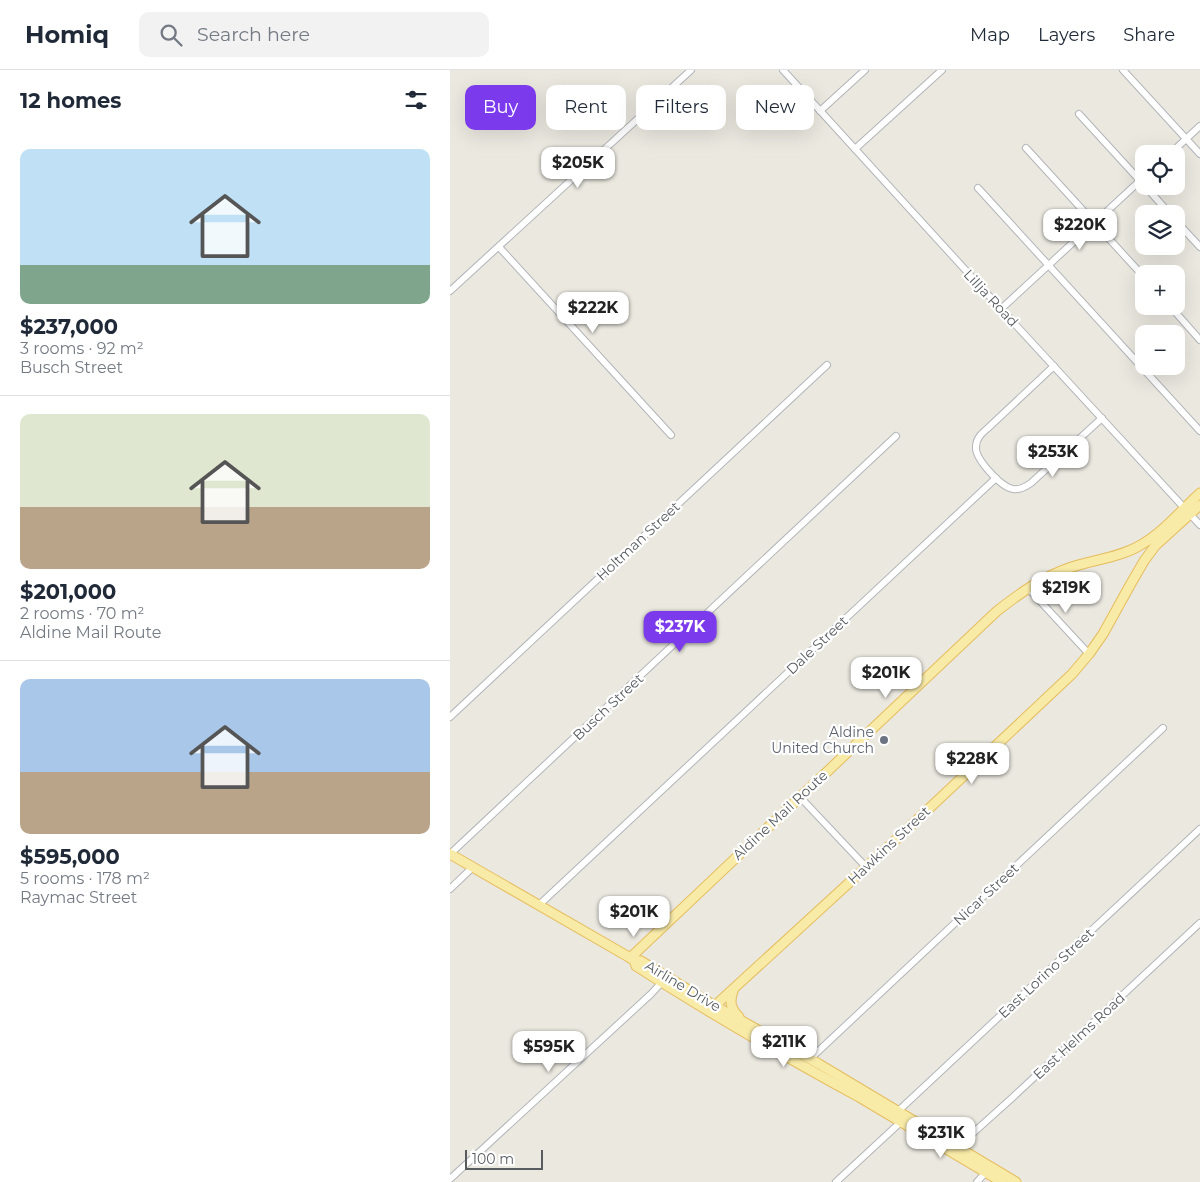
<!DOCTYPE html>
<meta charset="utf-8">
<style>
body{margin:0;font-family:Montserrat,sans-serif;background:#f2f2f3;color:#1f2937;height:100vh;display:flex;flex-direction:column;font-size:19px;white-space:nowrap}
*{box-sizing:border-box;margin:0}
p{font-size:16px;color:#747a83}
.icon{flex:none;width:28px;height:28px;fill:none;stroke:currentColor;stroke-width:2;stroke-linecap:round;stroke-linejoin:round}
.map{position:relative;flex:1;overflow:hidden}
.drawer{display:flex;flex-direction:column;background:#fff;width:450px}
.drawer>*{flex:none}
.hud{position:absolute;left:15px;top:15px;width:475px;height:45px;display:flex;gap:10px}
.buttons{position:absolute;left:685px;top:75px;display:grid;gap:10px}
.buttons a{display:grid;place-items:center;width:50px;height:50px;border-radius:10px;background:#fff;box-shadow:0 5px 20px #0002;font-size:25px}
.scale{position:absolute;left:15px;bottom:12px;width:78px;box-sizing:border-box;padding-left:5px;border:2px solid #585c5f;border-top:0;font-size:14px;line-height:18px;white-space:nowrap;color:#585c5f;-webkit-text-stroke:4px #fff;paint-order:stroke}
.price{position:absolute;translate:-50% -42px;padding:0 11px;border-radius:10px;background:#fff;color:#222;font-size:16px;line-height:32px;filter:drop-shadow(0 1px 2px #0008)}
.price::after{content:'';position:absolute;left:50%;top:30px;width:15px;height:11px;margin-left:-8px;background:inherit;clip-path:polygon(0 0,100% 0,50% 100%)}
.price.on{background:#7c3aed;color:#fff}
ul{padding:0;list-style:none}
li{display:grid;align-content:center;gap:10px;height:265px;padding:0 20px}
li+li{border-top:1px solid #e0e1e3}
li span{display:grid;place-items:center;height:155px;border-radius:10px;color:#555}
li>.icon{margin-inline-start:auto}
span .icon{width:90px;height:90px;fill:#fffc;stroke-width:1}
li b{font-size:21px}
h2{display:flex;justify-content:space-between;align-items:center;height:60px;padding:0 20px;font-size:21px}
.tag{padding:0 18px;border-radius:10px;background:#fff;box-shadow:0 5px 20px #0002;font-size:18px;line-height:45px}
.tag.on{background:#7c3aed;color:#fff}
header{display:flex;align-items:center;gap:30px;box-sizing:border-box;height:70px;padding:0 25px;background:#fff;border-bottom:1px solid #e0e1e3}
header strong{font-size:24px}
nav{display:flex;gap:28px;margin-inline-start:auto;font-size:18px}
.search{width:350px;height:45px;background:#f2f2f3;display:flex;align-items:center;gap:12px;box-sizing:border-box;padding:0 18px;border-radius:10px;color:#747a83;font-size:19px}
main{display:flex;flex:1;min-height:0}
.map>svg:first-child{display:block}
</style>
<header>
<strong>Homiq</strong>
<div class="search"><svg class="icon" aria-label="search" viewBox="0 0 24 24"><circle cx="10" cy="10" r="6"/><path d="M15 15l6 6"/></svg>Search here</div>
<nav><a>Map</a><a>Layers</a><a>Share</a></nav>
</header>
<main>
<section class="drawer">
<h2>12 homes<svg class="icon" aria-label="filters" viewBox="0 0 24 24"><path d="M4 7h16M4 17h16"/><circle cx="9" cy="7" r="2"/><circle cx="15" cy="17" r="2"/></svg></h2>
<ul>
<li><span style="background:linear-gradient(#bfe0f5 75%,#7fa58c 0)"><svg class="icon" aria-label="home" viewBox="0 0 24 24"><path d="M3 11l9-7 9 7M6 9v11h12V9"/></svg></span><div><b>$237,000</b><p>3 rooms · 92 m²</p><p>Busch Street</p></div></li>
<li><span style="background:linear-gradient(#dfe7d0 60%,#b9a48a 0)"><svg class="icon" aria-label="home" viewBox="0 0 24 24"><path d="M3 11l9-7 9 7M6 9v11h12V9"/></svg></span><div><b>$201,000</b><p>2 rooms · 70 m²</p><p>Aldine Mail Route</p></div></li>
<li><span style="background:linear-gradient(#a9c7e8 60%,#b9a48a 0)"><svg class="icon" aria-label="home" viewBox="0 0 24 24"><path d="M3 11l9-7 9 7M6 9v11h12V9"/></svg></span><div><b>$595,000</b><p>5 rooms · 178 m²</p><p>Raymac Street</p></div></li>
</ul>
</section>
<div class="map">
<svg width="750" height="1112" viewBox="0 0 750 1112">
<rect width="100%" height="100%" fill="#eae8df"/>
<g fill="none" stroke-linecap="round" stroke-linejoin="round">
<g stroke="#b2b5b9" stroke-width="8">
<g id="minor">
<polyline points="333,0 551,239 750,455"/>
<polyline points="673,0 750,84"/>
<polyline points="370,41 415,0"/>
<polyline points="629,44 694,115"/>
<polyline points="576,78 694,207"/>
<polyline points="405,79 492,0"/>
<polyline points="720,84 750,56"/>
<polyline points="695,116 720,144"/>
<polyline points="528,118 750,361"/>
<polyline points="726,151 750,177"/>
<polyline points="49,177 221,365"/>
<polyline points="0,221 241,0"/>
<polyline points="720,236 750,270"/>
<polyline points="551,239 694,107"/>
<path d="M 604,296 L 538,358 C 532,363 526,368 526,377 C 525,389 551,417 563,419 C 570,420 575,417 581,413 L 652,348"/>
<polyline points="578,518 639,584"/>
<polyline points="0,647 377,295"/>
<polyline points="350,727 416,797"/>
<polyline points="0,784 446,366"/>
<polyline points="0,819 23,797"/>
<polyline points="89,835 546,408"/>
<polyline points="360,989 713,658"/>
<polyline points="445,1044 750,759"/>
<polyline points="506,1076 523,1063 562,1028 750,853"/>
<polyline points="0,1109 201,924 212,912"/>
<polyline points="386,1112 454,1049"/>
<polyline points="527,1112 536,1102"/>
</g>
</g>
<g stroke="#e6bd5d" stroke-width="11">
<g id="major">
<polyline points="0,784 184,890 191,891 265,936 369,994 566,1112"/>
<path d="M 180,888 L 547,541 C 569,524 592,507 619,498 C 642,490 668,488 689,476 C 713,463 730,441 750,423"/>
<path d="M 184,890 L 186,896 C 259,943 334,986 409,1027 L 552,1112"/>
<path d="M 283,921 C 279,932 281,939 289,947"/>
<polyline points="261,942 270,931 436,779 622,604 639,584 653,564 679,517 694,491 705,476 750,435"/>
</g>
</g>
<use href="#minor" stroke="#fff" stroke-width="6"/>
<use href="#major" stroke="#f8eaa7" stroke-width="9"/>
</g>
<circle fill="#6b7280" stroke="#fff" stroke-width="2" cx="434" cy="670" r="5"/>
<g text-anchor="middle" stroke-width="4.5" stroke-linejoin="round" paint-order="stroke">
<g font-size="14" fill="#585c5f" stroke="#fff">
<text transform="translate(541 228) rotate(47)" y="5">Lillja Road</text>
<text transform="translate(188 471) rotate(-43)" y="5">Holtman Street</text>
<text transform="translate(367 575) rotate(-43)" y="5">Dale Street</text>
<text transform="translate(158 637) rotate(-43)" y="5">Busch Street</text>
<text transform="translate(330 745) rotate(-43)" y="5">Aldine Mail Route</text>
<text transform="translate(439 775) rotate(-43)" y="5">Hawkins Street</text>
<text transform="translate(536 824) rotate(-43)" y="5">Nicar Street</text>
<text transform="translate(596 903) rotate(-43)" y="5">East Lorino Street</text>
<text transform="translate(233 916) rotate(31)" y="5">Airline Drive</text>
<text transform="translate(629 966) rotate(-43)" y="5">East Helms Road</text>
</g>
<g font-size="14" fill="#5b616d" stroke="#fff" text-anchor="end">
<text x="424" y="667">Aldine<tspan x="424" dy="16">United Church</tspan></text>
</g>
</g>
</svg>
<div class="buttons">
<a><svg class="icon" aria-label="locate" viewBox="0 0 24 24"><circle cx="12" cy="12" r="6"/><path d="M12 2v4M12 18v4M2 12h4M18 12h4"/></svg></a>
<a><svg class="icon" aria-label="layers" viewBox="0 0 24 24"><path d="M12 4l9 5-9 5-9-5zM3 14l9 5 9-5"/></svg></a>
<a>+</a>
<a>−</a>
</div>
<div class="scale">100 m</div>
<b class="price" style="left:128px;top:119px">$205K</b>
<b class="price" style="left:630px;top:181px">$220K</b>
<b class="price" style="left:143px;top:264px">$222K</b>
<b class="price" style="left:603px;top:408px">$253K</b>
<b class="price" style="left:616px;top:544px">$219K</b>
<b class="price on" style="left:230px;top:583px">$237K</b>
<b class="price" style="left:436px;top:629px">$201K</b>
<b class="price" style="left:522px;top:715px">$228K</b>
<b class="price" style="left:184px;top:868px">$201K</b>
<b class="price" style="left:334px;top:998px">$211K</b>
<b class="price" style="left:99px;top:1003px">$595K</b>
<b class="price" style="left:491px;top:1089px">$231K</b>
<div class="hud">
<a class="tag on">Buy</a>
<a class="tag">Rent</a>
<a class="tag">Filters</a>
<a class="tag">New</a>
</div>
</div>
</main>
